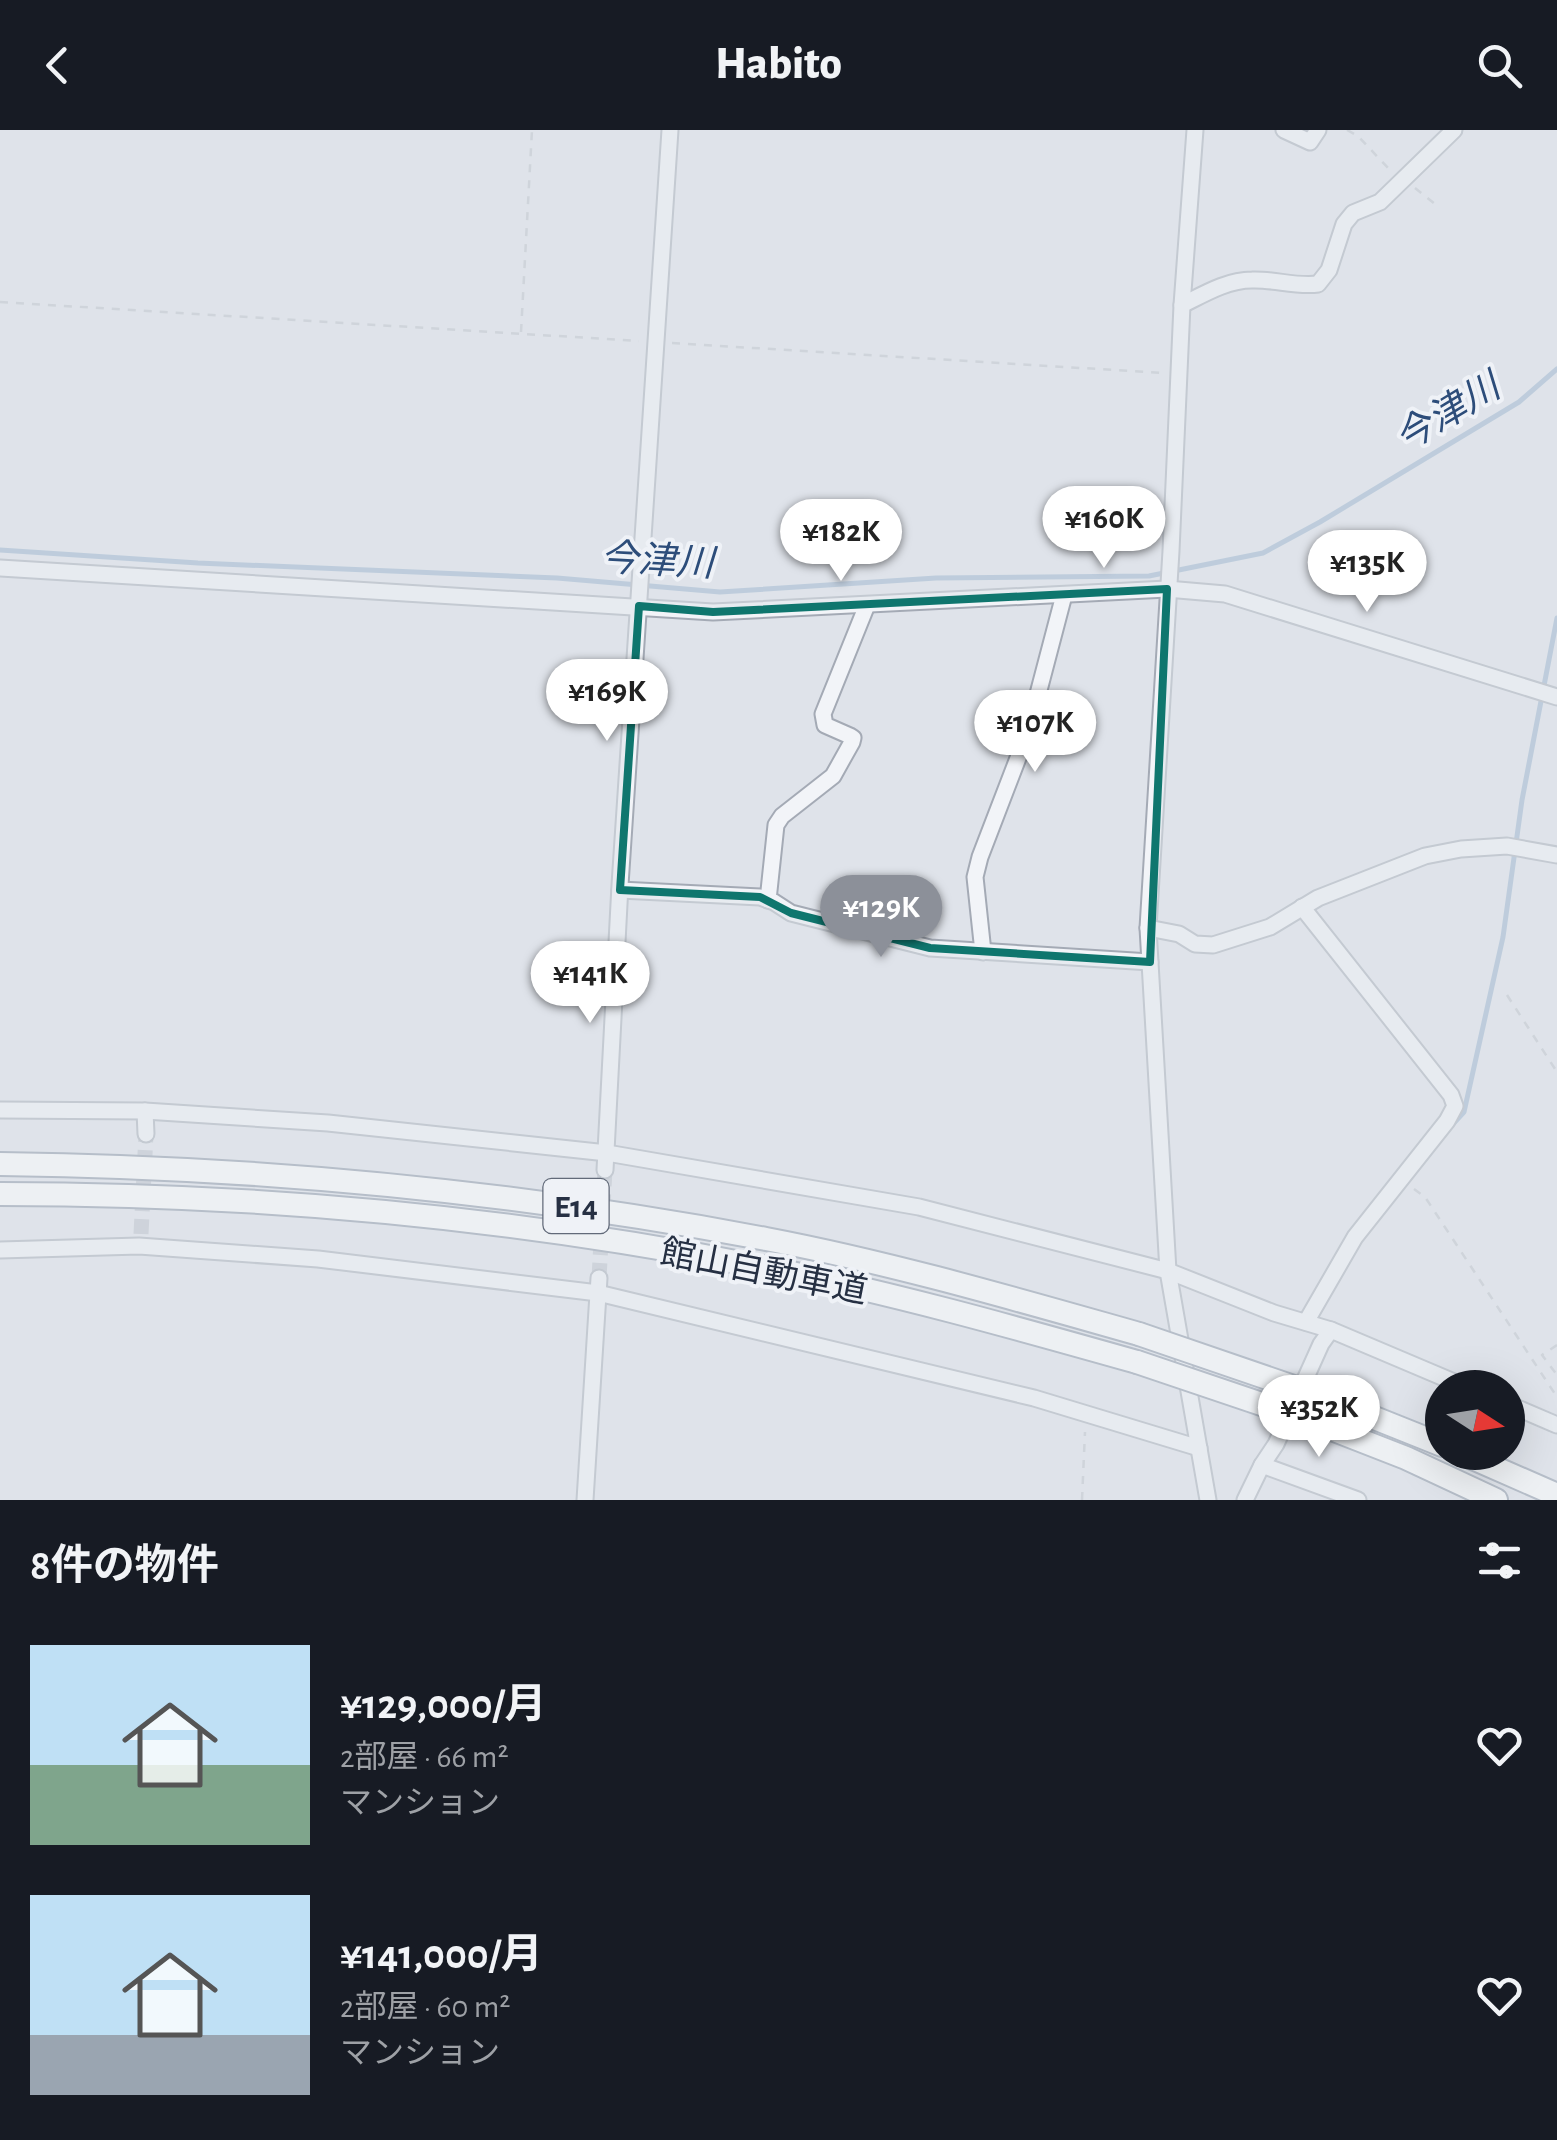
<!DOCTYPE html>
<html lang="ja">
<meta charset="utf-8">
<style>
body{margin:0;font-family:"Alegreya Sans","Noto Sans JP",sans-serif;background:#242831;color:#f1f3f6;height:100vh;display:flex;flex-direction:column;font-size:38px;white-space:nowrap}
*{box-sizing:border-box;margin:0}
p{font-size:32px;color:#9ea1a6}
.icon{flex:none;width:55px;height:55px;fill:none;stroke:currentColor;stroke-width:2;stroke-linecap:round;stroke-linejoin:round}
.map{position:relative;height:1370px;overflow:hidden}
.drawer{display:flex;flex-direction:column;background:#171b24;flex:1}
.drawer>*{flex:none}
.needle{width:65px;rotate:102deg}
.fabs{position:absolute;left:1425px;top:1240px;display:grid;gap:20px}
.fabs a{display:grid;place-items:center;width:100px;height:100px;border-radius:50%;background:#171b24;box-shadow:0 10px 40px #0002;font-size:50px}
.price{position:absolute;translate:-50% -85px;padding:0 22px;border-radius:35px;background:#fff;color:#222;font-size:32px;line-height:65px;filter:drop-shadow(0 2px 5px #0008)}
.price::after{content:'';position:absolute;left:50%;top:60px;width:30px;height:22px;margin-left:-15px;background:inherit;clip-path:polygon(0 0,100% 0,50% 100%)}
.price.current{background:#8c9099;color:#fff}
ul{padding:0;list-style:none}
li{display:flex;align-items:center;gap:30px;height:250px;padding:0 30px}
li span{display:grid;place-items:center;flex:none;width:280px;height:200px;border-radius:0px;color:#555}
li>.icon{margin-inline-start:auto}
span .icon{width:120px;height:120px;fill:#fffc;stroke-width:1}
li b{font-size:42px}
h2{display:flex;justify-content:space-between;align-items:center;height:120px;padding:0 30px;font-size:42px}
header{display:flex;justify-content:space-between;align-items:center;height:130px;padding:0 30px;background:#171b24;font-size:45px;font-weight:800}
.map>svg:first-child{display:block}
</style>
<header><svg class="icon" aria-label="back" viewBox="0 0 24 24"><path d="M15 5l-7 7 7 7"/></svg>Habito<svg class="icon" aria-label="search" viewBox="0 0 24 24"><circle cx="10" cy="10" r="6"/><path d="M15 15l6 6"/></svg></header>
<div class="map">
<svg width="1557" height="1370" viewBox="0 0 1557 1370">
<rect width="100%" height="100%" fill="#dfe3ea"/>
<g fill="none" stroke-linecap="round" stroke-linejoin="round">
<g stroke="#97b0cd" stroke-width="5">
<polyline points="0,420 198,433 557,448 720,462 936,448 1149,446 1263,423 1320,392 1519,272 1557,239"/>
<polyline points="1453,994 1464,982 1503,807 1522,670 1557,488"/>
</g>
<g stroke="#babfc9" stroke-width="15" stroke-dasharray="15 8" stroke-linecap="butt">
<polyline points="141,1104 146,1004"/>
<polyline points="599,1148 605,1040"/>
</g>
<g stroke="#a4aab5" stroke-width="19">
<g id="minor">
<polyline points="1195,0 1182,175 1171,421 1148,798 1168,1141 1208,1370"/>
<polyline points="1284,0 1310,12 1318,0"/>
<path d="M 1182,175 C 1204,164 1227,150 1252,150 C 1274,149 1296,157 1318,154 L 1329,140 L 1344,94 L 1353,83 L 1380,72 L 1454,0"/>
<polyline points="0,438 713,482 1167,459 1225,464 1557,567"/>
<polyline points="620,760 760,767 774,772 791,783 930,818 1150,832"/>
<polyline points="768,770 776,695 782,686 833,646 852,612 853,608 850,606 825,595 823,584 867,475"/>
<polyline points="1302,777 1451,965 1455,976 1447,991 1355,1107 1306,1192"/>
<polyline points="1148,798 1179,804 1195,814 1213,815 1270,797 1318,768 1425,726 1461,719 1507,716 1557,725"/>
<polyline points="983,822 975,747 980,727 1028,602 1064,465"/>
<polyline points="0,980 145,981 328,993 607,1023 919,1077 1168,1141 1274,1183 1331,1200 1468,1258"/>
<polyline points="145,981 146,1004"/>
<polyline points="605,1040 620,755 670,0"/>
<polyline points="0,1120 139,1116 318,1129 598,1163 1034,1268 1199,1318"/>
<polyline points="1508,1274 1557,1295"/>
<polyline points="1262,1335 1358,1370"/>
<polyline points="585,1370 599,1148"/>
<polyline points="1245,1370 1262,1335 1276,1314 1321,1214 1331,1200"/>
</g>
</g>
<g stroke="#8590a2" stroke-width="26">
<g id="highway">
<path d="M 0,1034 C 258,1037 512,1061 766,1109 C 892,1133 1015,1169 1139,1204"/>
<path d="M 0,1064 C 256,1064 511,1087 762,1137 C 889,1162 1013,1197 1137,1232"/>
<polyline points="1317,1265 1442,1315"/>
<polyline points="1306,1289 1406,1328 1496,1370"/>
<polyline points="1459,1322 1557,1365"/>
</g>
</g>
<g stroke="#bdc1c9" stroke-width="2.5" stroke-dasharray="8 8" stroke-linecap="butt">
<polyline points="1347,0 1358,6 1389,39"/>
<polyline points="1415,58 1440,78"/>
<polyline points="0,172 639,211"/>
<polyline points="521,202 532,0"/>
<polyline points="672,213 1163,243"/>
<polyline points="1507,865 1557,942"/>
<polyline points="1414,1059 1425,1067 1557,1267"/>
<polyline points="1557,1215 1542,1225 1557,1245"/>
<polyline points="1082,1370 1085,1302"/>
</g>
<use href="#minor" stroke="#f2f4f8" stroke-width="15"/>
<use href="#highway" stroke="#fff" stroke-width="22"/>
<g stroke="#8590a2" stroke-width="26" stroke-linecap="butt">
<g id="highway-bridge">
<polyline points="1139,1204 1317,1265"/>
<polyline points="1137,1232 1306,1289"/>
</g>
</g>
<use href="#highway-bridge" stroke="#fff" stroke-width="22"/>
</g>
<path d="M0 0H1557V1370H0ZM 1167,459 L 1150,832 L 930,818 L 791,783 L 760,767 L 620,760 L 639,476 L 713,482 Z" fill="#dfe3ea" fill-opacity=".55" fill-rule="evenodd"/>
<path fill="none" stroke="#0f766e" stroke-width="8" stroke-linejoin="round" d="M 1167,459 L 1150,832 L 930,818 L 791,783 L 760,767 L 620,760 L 639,476 L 713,482 Z"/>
<g text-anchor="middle" stroke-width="8" stroke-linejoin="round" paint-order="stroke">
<rect fill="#eff2f7" stroke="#626a79" stroke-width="2.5" x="543.5" y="1049" width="65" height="54" rx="8"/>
<g font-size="32" font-weight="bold" fill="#263043">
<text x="576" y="1087">E14</text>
</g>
<g font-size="35" fill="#263043" stroke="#eff2f7">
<text transform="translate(764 1141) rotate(11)" y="12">館山自動車道</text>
</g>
<g font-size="38" font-style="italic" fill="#2d4d7a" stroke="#eff2f7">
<text transform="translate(1447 282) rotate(-31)" y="13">今津川</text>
<text transform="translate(657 430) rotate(3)" y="13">今津川</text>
</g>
</g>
</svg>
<div class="fabs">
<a><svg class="needle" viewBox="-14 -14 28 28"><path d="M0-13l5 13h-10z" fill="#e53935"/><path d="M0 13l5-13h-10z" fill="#9ea1a6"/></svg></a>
</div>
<b class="price" style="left:1104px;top:441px">¥160K</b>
<b class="price" style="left:841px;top:454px">¥182K</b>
<b class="price" style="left:1367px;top:485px">¥135K</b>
<b class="price" style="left:607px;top:614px">¥169K</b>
<b class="price" style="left:1035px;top:645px">¥107K</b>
<b class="price current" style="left:881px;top:830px">¥129K</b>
<b class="price" style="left:590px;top:896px">¥141K</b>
<b class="price" style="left:1319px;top:1330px">¥352K</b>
</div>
<section class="drawer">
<h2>8件の物件<svg class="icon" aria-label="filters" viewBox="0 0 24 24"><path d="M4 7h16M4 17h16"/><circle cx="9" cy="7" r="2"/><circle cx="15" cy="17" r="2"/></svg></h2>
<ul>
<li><span style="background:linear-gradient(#bfe0f5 60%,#7fa58c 0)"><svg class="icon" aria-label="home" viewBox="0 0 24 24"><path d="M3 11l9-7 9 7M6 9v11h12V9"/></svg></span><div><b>¥129,000/月</b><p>2部屋 · 66 m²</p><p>マンション</p></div><svg class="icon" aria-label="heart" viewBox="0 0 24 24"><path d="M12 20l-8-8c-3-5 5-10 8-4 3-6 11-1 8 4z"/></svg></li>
<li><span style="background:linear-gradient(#bfe0f5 70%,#9aa5b1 0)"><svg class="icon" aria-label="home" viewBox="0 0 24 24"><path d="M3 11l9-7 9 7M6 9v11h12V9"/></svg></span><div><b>¥141,000/月</b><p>2部屋 · 60 m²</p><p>マンション</p></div><svg class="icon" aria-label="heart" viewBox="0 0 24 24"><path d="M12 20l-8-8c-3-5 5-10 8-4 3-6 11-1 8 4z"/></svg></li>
</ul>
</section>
